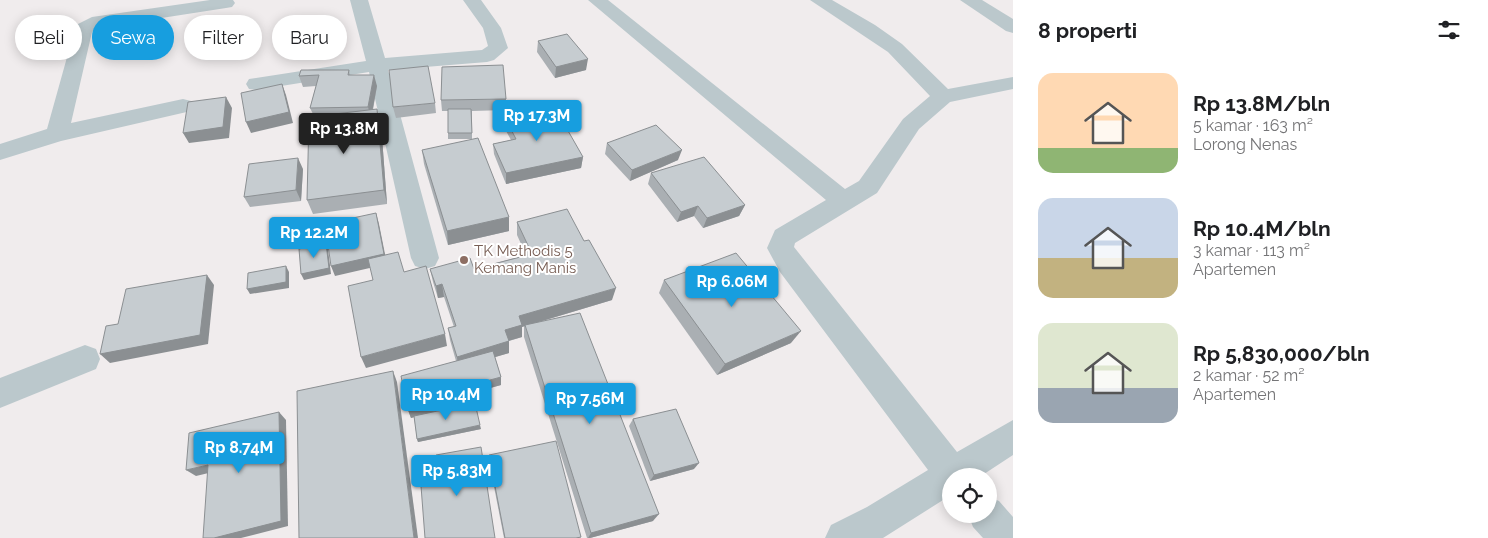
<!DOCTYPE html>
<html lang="id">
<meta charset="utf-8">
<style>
body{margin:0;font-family:Raleway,sans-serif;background:#f6f6f6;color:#202124;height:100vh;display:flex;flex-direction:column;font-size:19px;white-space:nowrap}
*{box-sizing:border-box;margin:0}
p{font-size:16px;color:#757577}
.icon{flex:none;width:28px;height:28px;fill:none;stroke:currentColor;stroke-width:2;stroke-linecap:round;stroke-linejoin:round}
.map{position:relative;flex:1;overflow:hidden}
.drawer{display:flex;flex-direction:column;background:#fff;width:475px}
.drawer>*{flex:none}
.top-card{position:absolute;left:15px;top:15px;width:475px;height:45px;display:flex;gap:10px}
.controls{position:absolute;left:942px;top:468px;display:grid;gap:10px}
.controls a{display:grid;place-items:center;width:55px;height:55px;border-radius:50%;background:#fff;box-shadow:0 2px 12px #0003;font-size:25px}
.price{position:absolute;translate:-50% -42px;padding:0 11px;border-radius:5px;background:#179edf;color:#fff;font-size:16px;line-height:32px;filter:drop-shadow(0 1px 2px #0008)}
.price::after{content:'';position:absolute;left:50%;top:30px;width:15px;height:11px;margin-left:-8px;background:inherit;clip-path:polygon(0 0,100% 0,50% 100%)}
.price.selected{background:#222;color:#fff}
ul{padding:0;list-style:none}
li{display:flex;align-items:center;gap:15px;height:125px;padding:0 25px}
li span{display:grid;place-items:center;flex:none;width:140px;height:100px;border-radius:15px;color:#555}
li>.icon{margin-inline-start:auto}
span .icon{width:60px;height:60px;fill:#fffc;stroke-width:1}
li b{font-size:21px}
h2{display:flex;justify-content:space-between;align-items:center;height:60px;padding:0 25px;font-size:21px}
.tag{padding:0 18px;border-radius:22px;background:#fff;box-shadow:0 2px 12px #0003;font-size:18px;line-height:45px}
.tag.selected{background:#179edf;color:#fff}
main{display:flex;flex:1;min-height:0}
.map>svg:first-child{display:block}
</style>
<main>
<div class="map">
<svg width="1013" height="538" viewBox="0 0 1013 538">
<rect width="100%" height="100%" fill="#f0eced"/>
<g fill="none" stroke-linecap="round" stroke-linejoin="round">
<g fill="#bbc8cc" fill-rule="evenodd">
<polygon points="210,0 233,0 235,3 232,7 226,8 97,28 92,32 71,123 183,99 191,101 194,106 191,111 61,141 0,160 0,144 47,129 76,25 92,17"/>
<polygon points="350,0 368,0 385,58 482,50 488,46 483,28 463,0 481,0 501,28 508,48 494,60 487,62 388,70 439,258 435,266 425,269 415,266 411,258 369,72 256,90 249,89 246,84 249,79 256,78 366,61"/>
<polygon points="588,0 608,0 845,189 859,181 903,119 930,96 888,52 810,0 832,0 875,25 902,44 948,89 1013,77 1013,89 950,102 919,129 877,193 795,243 794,247 957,452 1013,420 1013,455 981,476 951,476 951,495 883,538 825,538 831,525 867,507 928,470 780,272 767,248 775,230 826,200"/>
<polygon points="960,0 982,0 1013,19 1013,33 1006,31"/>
<polygon points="85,345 96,349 100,359 96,369 0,408 0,378"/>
<polygon points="989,497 999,501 1013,517 1013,538 983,538 973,527 968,514 989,514"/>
</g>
</g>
<g fill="#aaafb3">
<polygon points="538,41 586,70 555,78 537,52"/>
<polygon points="349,70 350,75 377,86 373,110 381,124 387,204 313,214 307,200 314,116 310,108 316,86 303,87 299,76"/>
<polygon points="506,99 506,110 472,111 472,139 448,139 448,111 442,111 441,100"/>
<polygon points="435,103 436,113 396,118 393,107"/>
<polygon points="505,118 583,157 581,168 506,184 494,154 493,144 511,140 505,129"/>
<polygon points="607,143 678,160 630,181 605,154"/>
<polygon points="422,150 509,231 448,245 424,164"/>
<polygon points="303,169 301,201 250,207 244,197"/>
<polygon points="651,173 745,205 739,216 703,228 694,216 677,222 648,184"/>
<polygon points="517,222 612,300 539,322 653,521 590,538 587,538 524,337 524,326 522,327 522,337 509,341 509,353 495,357 501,377 501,385 447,400 449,408 426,414 481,429 418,442 417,439 414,417 411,418 408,410 456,361 450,340 448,328 454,327 444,297 438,298 433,282 430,269 474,269 526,255 517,235"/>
<polygon points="664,280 791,343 717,375 659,293"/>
<polygon points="633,419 694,469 650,481 629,426"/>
<polygon points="489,455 581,537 580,538 504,538 489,461"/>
</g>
<g fill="#8b8f92">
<polygon points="588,59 586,70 555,78 556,67"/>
<polygon points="374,75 377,86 371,118 368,107"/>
<polygon points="282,84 286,95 293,123 251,133 246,122"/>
<polygon points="226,97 232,108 229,138 189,143 183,133"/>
<polygon points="377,109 381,124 387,204 384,190"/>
<polygon points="682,150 678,160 630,181 632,170"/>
<polygon points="583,157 581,168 506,184 506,173"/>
<polygon points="298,158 303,169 301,201 296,190"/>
<polygon points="745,205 739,216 703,228 707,218"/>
<polygon points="698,206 694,216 677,222 681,212"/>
<polygon points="376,213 379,224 387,264 335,276 331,266"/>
<polygon points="509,217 509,231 448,245 447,231"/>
<polygon points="326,243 328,249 331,274 304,280 301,274"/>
<polygon points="286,266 289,272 289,288 250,294 247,289"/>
<polygon points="207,275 214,285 208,344 110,363 100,354"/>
<polygon points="442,284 444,297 438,298 436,286"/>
<polygon points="616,288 612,300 522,327 522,337 505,342 505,330 519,316"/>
<polygon points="801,331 791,343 717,375 725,364"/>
<polygon points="445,334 447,346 366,368 361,357"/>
<polygon points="509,341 509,353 458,368 457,357"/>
<polygon points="393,371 397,382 418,538 414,538"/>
<polygon points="501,377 501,385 447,400 446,392"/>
<polygon points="448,400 449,408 411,418 408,410"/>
<polygon points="279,412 286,420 288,526 241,538 214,538"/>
<polygon points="480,425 481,429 418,442 417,439"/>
<polygon points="699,463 694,469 650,481 654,475"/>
<polygon points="208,465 217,471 196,476 186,470"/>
<polygon points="659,514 653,521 590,538 588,538 591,533"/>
</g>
<g fill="#c6ccd0" stroke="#8b8f92">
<polygon points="567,34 588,59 556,67 538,41"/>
<polygon points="503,65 506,99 441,100 442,67"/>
<polygon points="428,66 435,103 393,107 389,70"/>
<polygon points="301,70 349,70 348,75 374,75 368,107 310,108 319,75 299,76"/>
<polygon points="282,84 289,112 246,122 241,93"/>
<polygon points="226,97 223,127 183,133 188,102"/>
<polygon points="555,108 583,157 506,173 493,144 516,139 505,118"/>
<polygon points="377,109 384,190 307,200 309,117"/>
<polygon points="448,109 471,109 472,133 448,133"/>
<polygon points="656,125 682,150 632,170 607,143"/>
<polygon points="478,138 509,217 447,231 422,150"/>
<polygon points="704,157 745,205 707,218 698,206 681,212 651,173"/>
<polygon points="298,158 296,190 244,197 249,164"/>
<polygon points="567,209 584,241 589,240 616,288 519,316 522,325 505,330 509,341 457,357 448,328 456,326 442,284 436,286 430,269 470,258 474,269 532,254 517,222"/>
<polygon points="376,213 384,254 331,266 325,224"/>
<polygon points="326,243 329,268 301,274 299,249"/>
<polygon points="398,252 404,272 426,266 445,334 361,357 348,286 373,280 368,259"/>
<polygon points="736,253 801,331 725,364 664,280"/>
<polygon points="286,266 286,282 247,289 248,273"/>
<polygon points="207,275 200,335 100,354 106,326 118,324 126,289"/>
<polygon points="580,313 659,514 591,533 525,325"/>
<polygon points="493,351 501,377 446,392 448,400 408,410 401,376"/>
<polygon points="393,371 414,538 299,538 297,391"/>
<polygon points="475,403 480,425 417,439 414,416"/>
<polygon points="676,409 699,463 654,475 633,419"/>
<polygon points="279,412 281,521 214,538 203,538 208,465 186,470 189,433"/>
<polygon points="556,441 581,537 576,538 505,538 489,455"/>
<polygon points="481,447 495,538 425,538 420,473 438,470 436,455"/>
</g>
<circle fill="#8d6e63" stroke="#fff" stroke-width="2" cx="464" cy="260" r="5"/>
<g text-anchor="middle" stroke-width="4" stroke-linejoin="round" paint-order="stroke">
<g font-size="15" fill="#785e54" stroke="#fff" text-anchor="start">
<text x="474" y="256">TK Methodis 5<tspan x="474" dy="17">Kemang Manis</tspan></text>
</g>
</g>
</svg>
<div class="controls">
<a><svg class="icon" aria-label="locate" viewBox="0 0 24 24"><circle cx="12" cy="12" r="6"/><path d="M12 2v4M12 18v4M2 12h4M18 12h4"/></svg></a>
</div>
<b class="price" style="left:537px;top:142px">Rp 17.3M</b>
<b class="price selected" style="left:344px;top:155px">Rp 13.8M</b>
<b class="price" style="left:314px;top:259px">Rp 12.2M</b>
<b class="price" style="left:732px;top:308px">Rp 6.06M</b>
<b class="price" style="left:446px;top:421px">Rp 10.4M</b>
<b class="price" style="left:590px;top:425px">Rp 7.56M</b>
<b class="price" style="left:239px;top:474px">Rp 8.74M</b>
<b class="price" style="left:457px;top:497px">Rp 5.83M</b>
<div class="top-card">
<a class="tag">Beli</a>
<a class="tag selected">Sewa</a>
<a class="tag">Filter</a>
<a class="tag">Baru</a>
</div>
</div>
<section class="drawer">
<h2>8 properti<svg class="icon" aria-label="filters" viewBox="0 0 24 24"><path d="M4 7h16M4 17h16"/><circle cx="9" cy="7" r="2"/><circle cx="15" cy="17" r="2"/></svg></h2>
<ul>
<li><span style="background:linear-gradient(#ffd9b3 75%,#8fb573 0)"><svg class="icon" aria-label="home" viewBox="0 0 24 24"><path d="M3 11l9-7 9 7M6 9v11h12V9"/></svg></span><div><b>Rp 13.8M/bln</b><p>5 kamar · 163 m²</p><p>Lorong Nenas</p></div></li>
<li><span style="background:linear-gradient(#c9d6e8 60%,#c2b280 0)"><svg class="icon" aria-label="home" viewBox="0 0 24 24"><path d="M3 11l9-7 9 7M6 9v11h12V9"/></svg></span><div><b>Rp 10.4M/bln</b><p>3 kamar · 113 m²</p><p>Apartemen</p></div></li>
<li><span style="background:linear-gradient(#dfe7d0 65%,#9aa5b1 0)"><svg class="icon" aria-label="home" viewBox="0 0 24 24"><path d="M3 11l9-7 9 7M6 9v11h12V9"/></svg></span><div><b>Rp 5,830,000/bln</b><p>2 kamar · 52 m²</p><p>Apartemen</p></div></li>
</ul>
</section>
</main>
